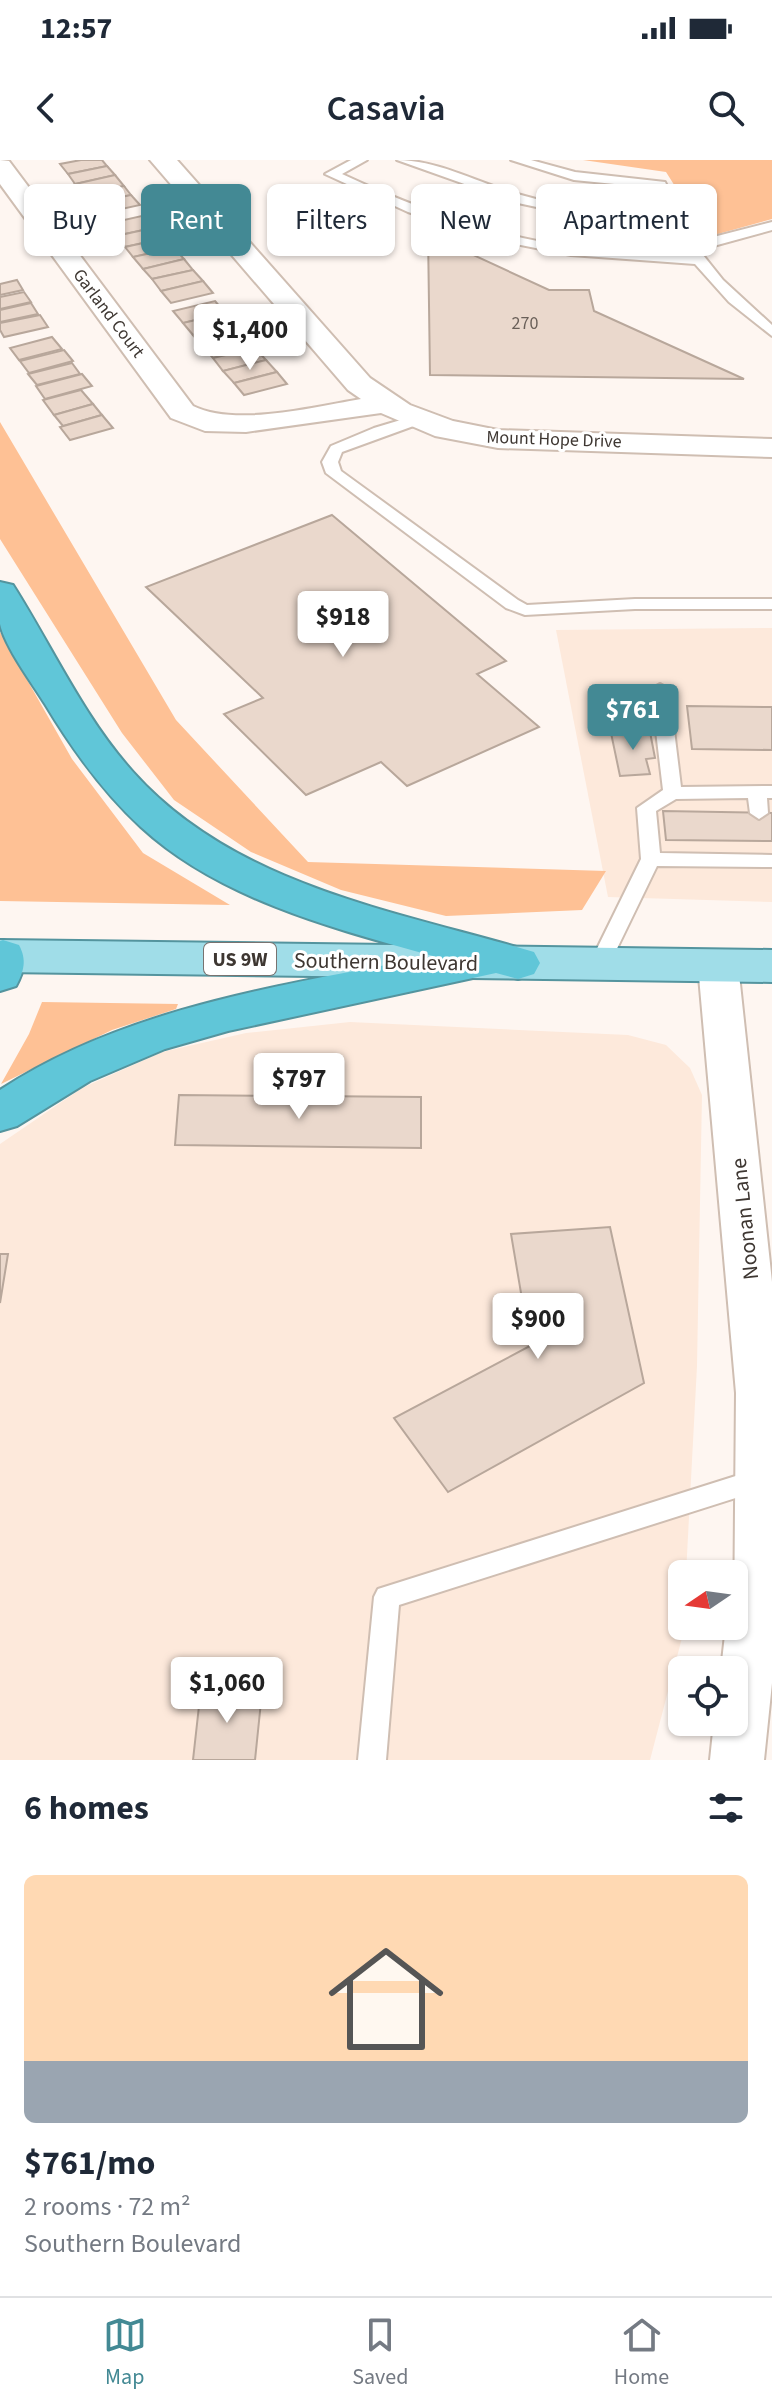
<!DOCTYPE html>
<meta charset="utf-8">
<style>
body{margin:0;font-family:"Source Sans 3",sans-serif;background:#f2f2f3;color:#1f2937;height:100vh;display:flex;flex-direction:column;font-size:30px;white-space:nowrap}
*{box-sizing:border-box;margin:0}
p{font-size:26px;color:#747a83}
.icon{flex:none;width:44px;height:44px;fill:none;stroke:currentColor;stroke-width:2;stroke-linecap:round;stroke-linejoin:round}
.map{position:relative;height:1600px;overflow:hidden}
.sheet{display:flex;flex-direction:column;background:#fff;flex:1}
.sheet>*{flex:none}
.banner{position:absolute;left:24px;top:24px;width:724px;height:72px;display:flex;gap:16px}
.needle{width:52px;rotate:257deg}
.buttons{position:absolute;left:668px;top:1400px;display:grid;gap:16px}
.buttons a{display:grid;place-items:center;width:80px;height:80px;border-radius:12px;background:#fff;box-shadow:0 2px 6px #0004;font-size:40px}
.price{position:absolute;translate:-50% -68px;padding:0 18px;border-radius:8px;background:#fff;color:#222;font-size:26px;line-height:52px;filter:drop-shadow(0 2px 4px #0008)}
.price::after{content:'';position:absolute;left:50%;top:48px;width:24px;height:18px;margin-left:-12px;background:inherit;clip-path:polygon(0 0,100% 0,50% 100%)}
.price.current{background:#438994;color:#fff}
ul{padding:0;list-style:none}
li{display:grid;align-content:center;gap:16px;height:424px;padding:0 24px}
li span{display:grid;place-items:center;height:248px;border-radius:12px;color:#555}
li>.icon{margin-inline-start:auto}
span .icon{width:144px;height:144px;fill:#fffc;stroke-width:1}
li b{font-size:34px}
h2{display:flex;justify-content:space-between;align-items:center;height:96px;padding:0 24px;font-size:34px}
.chip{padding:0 28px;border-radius:12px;background:#fff;box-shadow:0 2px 6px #0004;font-size:28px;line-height:72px}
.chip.current{background:#438994;color:#fff}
.status{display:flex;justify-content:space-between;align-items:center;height:56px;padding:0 40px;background:#fff;direction:ltr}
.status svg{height:22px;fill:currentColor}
header{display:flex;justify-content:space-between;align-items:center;height:104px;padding:0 24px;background:#fff;font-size:36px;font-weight:600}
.dock{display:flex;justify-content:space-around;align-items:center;height:112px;border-top:2px solid #e0e1e3;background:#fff;font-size:22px;color:#747a83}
.dock a{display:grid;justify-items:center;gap:4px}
.dock .current{color:#438994}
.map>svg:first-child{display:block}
</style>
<div class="status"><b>12:57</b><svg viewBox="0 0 49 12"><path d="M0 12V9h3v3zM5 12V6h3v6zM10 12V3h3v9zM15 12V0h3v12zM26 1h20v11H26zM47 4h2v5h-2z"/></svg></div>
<header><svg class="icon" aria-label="back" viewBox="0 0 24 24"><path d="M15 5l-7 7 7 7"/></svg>Casavia<svg class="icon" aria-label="search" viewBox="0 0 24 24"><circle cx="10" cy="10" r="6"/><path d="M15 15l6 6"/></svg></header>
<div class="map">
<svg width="772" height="1600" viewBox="0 0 772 1600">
<rect width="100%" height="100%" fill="#fef6f1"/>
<g fill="#fde9db">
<polygon points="772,468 772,742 608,737 556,470"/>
<polygon points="350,862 628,875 666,885 690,908 702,935 697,1206 686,1414 682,1414 683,1474 650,1600 0,1600 0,984 82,928 162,892 246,873"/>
</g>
<g fill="#fec195">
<polygon points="583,0 772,0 772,59 707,77 666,12"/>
<polygon points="0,262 176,560 308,702 606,711 582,750 446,756 341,730 251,692 174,640 122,573 0,379"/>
<polygon points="0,472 72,599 143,693 230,745 0,741"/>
<polygon points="42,842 178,844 176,849 112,870 1,924 29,874"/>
</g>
<g fill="#ead8cc" stroke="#b8a79b" stroke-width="2">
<polygon points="81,0 102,0 107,6 68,14 60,4"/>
<polygon points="107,6 115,15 75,24 68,14"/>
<polygon points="115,15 124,26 84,34 75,24"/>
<polygon points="124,26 131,35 91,43 84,34"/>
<polygon points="131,35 140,45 99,54 91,43"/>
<polygon points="146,55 157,67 116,76 106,64"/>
<polygon points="157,67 166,78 125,87 116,76"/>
<polygon points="428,74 549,130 589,130 594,151 744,219 430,215"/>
<polygon points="166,78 174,88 133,97 125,87"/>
<polygon points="174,88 184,99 143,109 133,97"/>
<polygon points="184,99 193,110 152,119 143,109"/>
<polygon points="193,110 203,121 161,131 152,119"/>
<polygon points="17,120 23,130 0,135 0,124"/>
<polygon points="203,121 213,133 171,143 161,131"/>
<polygon points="24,132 31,142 0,149 0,137"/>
<polygon points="215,141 225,153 183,163 173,151"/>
<polygon points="31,143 38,154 0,162 0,150"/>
<polygon points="225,153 235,164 193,175 183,163"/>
<polygon points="40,155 48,167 4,177 0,170 0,163"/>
<polygon points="235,164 245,176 203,187 193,175"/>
<polygon points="245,176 255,188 213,198 203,187"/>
<polygon points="52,177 62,189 19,200 10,188"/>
<polygon points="255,188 266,200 223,211 213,198"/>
<polygon points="64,190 73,201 29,213 20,201"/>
<polygon points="266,200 277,212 234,223 223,211"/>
<polygon points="72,203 80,214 37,225 28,214"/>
<polygon points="277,212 287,224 244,235 234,223"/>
<polygon points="82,214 92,226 45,239 36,226"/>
<polygon points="81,230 93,244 54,255 43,240"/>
<polygon points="93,244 102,255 63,266 54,255"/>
<polygon points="102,255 113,268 70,280 60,267"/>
<polygon points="332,355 506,501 477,514 539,567 407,626 381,602 306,635 224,554 263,538 146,427"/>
<polygon points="687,546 772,547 772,590 692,589"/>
<polygon points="650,572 655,598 646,599 650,614 620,616 611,573"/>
<polygon points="663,651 772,653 772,681 666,680"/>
<polygon points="179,935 421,937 421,988 175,985"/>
<polygon points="610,1067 644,1223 448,1332 394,1258 530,1186 511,1074"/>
<polygon points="0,1094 8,1094 0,1143"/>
<polygon points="201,1528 262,1532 255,1600 193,1600"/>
</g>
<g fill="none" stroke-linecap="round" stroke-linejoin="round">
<g stroke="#cfbeb2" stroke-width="4">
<g id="lane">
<path d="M 351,0 L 367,0 L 342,14 C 415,48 492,76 572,87 C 611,92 650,92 689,95 L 681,87 L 671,66 L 583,57 L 518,43 L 397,0 C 439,0 480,24 521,35 C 568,49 618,52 667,57 L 655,28 L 574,20 L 511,0 L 531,0 L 575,12 L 665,22 L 694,82 L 772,62 L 772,70 L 699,90 L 723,120 L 772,165 L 772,176 L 729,142 L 695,104 L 571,95 L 496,80 L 408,52 L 325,14 Z"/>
<polygon points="414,256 419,258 419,264 342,292 338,302 341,311 518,440 527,445 635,439 772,439 772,449 635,449 525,455 506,448 326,313 322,302 331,286 374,268"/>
<polygon points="660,524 669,529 681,627 772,626 772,638 767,638 768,653 759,659 750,653 748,638 676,639 656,651 660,693 772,695 772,707 657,706 609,805 599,812 589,805 641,699 637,648 663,630 651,529"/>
<polygon points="761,1308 770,1311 770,1327 399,1445 386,1600 358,1600 374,1437 378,1429"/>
</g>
</g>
<g stroke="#cfbeb2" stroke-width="4">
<g id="street">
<path d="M 0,0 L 9,1 L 193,246 C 235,267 314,247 361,239 L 348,230 L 150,0 L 177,0 L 370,218 L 410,245 L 453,261 L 498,270 L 772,279 L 772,297 L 498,288 L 435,276 L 381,253 L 246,272 L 205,271 L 171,258 L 0,24 Z"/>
<polygon points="718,791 732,795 738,805 772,1122 772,1523 764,1600 710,1600 714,1562 734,1562 734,1510 721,1510 726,1466 734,1466 736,1233 698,805 704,795"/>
</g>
</g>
<g stroke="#54949e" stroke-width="4">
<polygon id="primary" points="0,780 772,790 772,822 0,812"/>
</g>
<g stroke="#54949e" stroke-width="4">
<g id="highway">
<path d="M 0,422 L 13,425 L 18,433 C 55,493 86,560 133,612 C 235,726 395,751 534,792 L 540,803 L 534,814 L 518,819 L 496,813 L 228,871 L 165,889 L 90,921 L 17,966 L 0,971 L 0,930 C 128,846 286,825 433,796 C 335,769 219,739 141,667 C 102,631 72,589 45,544 C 32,523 5,487 0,464 C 0,452 0,435 0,422 Z"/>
<path d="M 3,780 L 19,785 C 27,800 24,811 16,826 L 0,831 L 0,781 Z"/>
</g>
</g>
<use href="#lane" fill="#fff" fill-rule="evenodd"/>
<use href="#street" fill="#fff" fill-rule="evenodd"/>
<use href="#primary" fill="#a0dde8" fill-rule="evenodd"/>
<use href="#highway" fill="#60c6d8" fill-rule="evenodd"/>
</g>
<g text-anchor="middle" stroke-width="6" stroke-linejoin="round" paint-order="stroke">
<g font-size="18" fill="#3e3732" stroke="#fff">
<text transform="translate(109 153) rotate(53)" y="6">Garland Court</text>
<text transform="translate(554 279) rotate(2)" y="6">Mount Hope Drive</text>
</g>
<g font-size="18" fill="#695f58">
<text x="525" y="169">270</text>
</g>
<rect fill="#fff" stroke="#787370" stroke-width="2" x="204" y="783" width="72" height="32" rx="6"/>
<g font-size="20" font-weight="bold" fill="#3e3732">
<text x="240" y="806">US 9W</text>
</g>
<g font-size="22" fill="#3e3732" stroke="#fff">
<text transform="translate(386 801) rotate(1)" y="8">Southern Boulevard</text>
<text transform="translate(744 1059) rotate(-96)" y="8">Noonan Lane</text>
</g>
</g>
</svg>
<div class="buttons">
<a><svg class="needle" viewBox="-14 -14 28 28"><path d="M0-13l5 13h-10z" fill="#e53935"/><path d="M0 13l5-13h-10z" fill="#747a83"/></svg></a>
<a><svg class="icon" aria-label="locate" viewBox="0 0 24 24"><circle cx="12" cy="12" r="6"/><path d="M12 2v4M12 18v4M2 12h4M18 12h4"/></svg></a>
</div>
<b class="price" style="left:250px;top:212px">$1,400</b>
<b class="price" style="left:343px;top:499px">$918</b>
<b class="price current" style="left:633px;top:592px">$761</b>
<b class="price" style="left:299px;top:961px">$797</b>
<b class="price" style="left:538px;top:1201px">$900</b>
<b class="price" style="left:227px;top:1565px">$1,060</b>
<div class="banner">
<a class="chip">Buy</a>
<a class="chip current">Rent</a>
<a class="chip">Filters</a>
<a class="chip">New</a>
<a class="chip">Apartment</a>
</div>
</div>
<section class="sheet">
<h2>6 homes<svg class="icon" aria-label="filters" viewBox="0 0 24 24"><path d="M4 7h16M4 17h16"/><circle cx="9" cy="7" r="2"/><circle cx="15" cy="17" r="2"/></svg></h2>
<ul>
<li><span style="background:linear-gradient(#ffd9b3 75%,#9aa5b1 0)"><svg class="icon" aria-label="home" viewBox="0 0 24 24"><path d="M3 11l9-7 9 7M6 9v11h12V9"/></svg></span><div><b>$761/mo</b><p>2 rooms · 72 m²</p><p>Southern Boulevard</p></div></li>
</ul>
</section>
<nav class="dock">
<a class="current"><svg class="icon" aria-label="map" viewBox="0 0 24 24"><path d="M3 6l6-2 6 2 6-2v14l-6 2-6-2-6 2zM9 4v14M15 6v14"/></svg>Map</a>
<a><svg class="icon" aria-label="saved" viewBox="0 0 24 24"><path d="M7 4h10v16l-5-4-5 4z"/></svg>Saved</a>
<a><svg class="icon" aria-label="home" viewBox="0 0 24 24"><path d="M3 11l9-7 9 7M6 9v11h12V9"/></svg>Home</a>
</nav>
